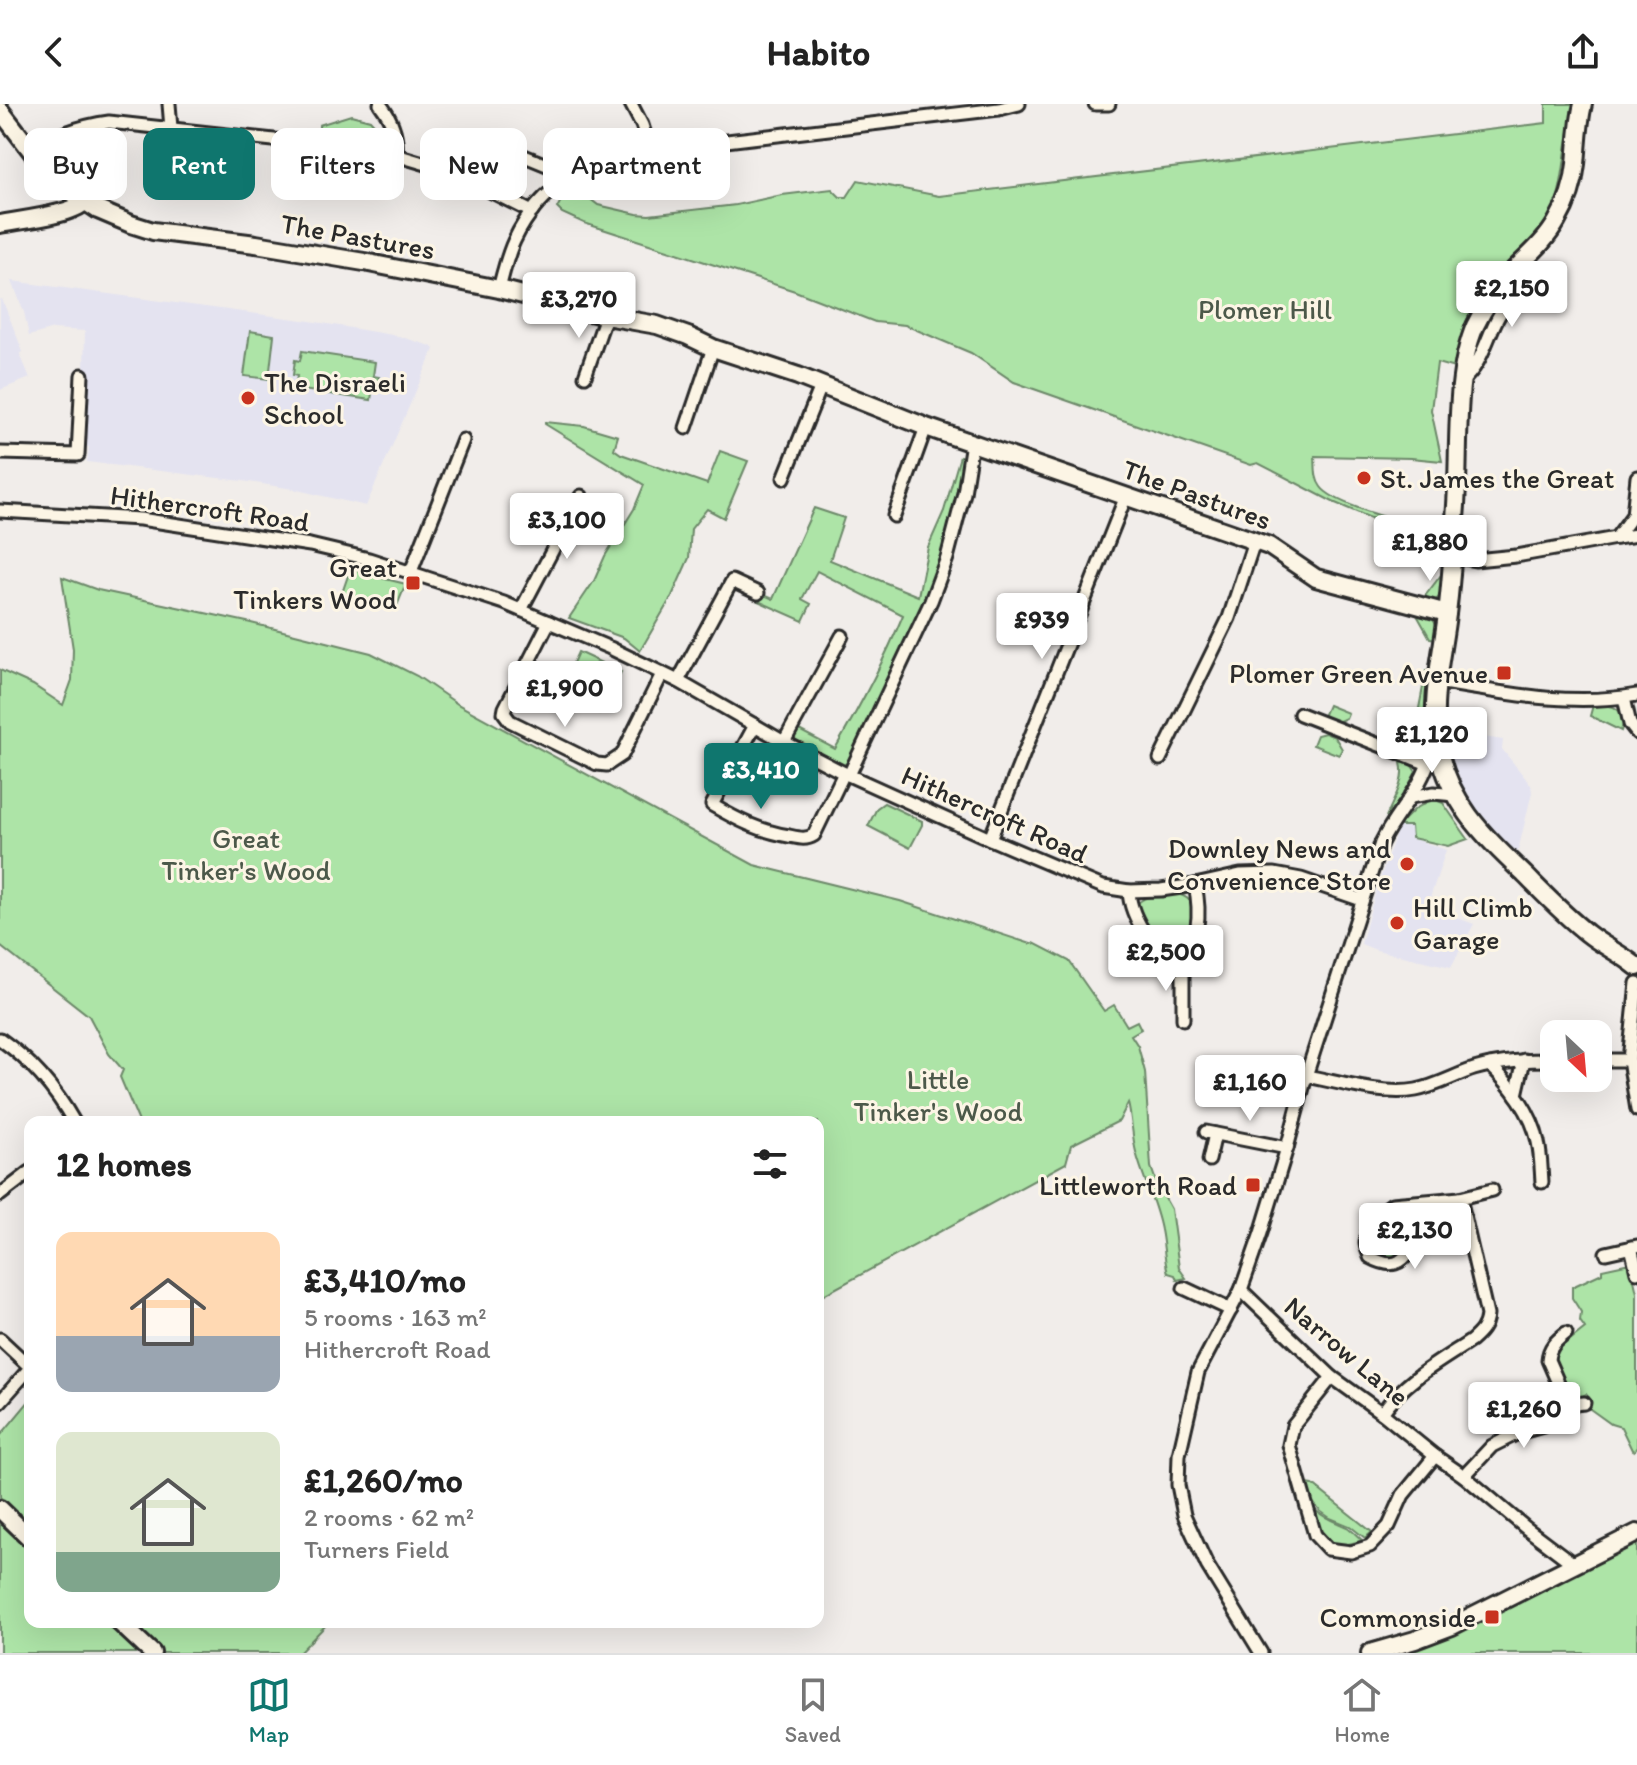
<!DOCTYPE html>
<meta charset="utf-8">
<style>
body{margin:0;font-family:Itim,sans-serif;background:#f6f6f6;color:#222;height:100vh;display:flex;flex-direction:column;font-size:30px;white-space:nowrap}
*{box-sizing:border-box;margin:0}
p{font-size:26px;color:#767676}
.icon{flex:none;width:44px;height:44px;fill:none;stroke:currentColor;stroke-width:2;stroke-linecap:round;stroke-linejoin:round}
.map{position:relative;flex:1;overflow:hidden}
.side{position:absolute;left:24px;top:1012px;width:800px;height:512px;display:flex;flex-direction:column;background:#fff;border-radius:16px;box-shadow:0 8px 32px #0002}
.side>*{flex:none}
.guide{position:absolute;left:24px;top:24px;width:800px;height:72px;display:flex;gap:16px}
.needle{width:52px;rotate:154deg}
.tools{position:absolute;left:1540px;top:916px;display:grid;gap:16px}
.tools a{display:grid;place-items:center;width:72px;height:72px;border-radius:16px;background:#fff;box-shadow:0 8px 32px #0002;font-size:40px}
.price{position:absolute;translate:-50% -68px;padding:0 18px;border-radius:8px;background:#fff;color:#222;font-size:26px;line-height:52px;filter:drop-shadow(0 2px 4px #0008)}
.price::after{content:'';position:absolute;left:50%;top:48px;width:24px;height:18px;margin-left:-12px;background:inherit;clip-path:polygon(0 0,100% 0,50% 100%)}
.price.active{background:#0f766e;color:#fff}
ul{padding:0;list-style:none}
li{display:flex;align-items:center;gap:24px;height:200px;padding:0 32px}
li span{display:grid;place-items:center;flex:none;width:224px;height:160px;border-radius:16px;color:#555}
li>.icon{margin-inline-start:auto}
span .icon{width:96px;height:96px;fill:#fffc;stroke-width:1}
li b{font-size:34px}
h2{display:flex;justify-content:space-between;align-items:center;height:96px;padding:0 32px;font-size:34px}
.tag{padding:0 28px;border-radius:16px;background:#fff;box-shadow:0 8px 32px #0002;font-size:28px;line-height:72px}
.tag.active{background:#0f766e;color:#fff}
header{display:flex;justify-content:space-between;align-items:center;height:104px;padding:0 32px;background:#fff;font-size:36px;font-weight:800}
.tabs{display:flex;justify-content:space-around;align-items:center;height:112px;border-top:2px solid #e0e0e0;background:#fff;font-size:22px;color:#767676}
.tabs a{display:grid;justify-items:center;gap:4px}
.tabs .active{color:#0f766e}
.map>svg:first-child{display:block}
</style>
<header><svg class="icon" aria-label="back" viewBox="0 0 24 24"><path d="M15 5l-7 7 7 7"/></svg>Habito<svg class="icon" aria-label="share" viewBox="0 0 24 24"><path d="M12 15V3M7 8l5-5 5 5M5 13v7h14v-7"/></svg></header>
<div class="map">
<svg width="1637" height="1549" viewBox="0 0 1637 1549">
<rect width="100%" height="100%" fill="#f1edea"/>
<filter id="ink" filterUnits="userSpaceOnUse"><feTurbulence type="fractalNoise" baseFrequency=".0125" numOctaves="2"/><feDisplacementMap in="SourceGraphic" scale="16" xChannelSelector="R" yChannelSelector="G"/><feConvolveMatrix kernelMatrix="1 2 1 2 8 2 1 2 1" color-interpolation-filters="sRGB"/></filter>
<g filter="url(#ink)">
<g fill="#e4e3f0">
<polygon points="12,177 310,217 398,232 431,242 434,245 366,402 293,385 243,377 87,358 89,343 82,342 85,227 53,225 29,232 24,208"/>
<polygon points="2,195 23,248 20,250 30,274 0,286 0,196"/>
<polygon points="1445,627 1503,636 1502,645 1531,681 1532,688 1518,747 1514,749 1481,711 1475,708 1456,672 1447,643"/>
<polygon points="1411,721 1412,734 1446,746 1427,803 1474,820 1451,863 1376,846 1361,840 1376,786 1398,724 1401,722"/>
</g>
<g fill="#ade4a7" stroke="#6c8869" stroke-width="2">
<path d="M 1546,0 L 1576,0 C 1561,41 1569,86 1543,126 C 1536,136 1524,143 1516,151 C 1497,171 1473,195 1465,222 C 1461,236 1460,251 1458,265 L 1437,259 L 1431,306 L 1442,357 L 1411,354 L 1315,352 C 1316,362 1314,374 1321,383 C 1333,400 1399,417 1421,424 L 1420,429 L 1373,415 L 1333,398 L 1258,359 L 1251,361 L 1014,278 L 971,249 L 905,221 L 875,218 L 795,187 L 584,119 L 562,109 L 557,104 L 563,93 L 572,86 L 580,87 L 598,101 L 637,110 L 649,111 L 736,101 L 782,91 L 832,85 L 840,93 L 847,93 L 858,76 L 939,92 L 1546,19 Z"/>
<polygon points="351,11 370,16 378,25 374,33 365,37 319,33 319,21"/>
<polygon points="250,227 274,231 269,275 244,272"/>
<polygon points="302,247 375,258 373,272 379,273 377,282 373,282 371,296 295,285 297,272 293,271 295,256 300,257"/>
<polygon points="545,318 584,322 618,332 614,345 621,350 707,380 720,347 748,357 724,414 707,405 691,425 689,454 672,492 640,547 624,534 569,514 594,477 605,452 634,405 644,381 545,320"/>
<path d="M 960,352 L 965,354 L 956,403 L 936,474 L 850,657 L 844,661 L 836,661 L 796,639 L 794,632 L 797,625 L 835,645 C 860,602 884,557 903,511 L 817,467 L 802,495 L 811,500 L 803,517 L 758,497 L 762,490 L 773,495 L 814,404 L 844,414 L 830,456 L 918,492 L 928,443 L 944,407 Z"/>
<polygon points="351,463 361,469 406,480 396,504 341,492"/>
<path d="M 1441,471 L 1445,471 C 1443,487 1439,504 1419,500 Z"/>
<path d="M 62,473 L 98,486 L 247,518 L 371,549 L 417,572 L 459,601 L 754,761 L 900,797 L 1031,840 L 1034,839 L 1069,857 L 1104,907 L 1114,901 L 1127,922 L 1137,917 L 1141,925 L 1131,931 L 1138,942 L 1145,968 L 1151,1063 L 1157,1080 L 1171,1105 L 1179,1164 L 1186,1174 L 1177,1176 L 1175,1171 L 1168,1169 C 1164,1155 1164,1140 1161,1126 C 1156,1099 1143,1075 1136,1048 C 1132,1032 1132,1015 1128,999 L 1119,1017 L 1071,1041 L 1066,1059 L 818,1194 L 818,1018 L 139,1018 L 120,973 L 123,966 L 109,950 L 89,912 L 0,842 L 0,566 L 33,581 L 63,601 L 72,576 L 73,545 Z"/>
<polygon points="1417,511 1433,516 1438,523 1438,535 1430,534"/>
<polygon points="578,548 621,568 599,609 569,588 561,585"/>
<polygon points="1426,567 1434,569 1428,635 1427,642 1421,648 1414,631"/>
<polygon points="1328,601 1348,609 1346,614 1333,620 1326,617 1324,610"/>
<path d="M 1593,601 C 1608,602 1619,599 1624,617 L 1621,627 L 1590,612 Z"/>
<polygon points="1325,629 1335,633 1342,645 1339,651 1313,641 1317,631"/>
<path d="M 1406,658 L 1412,662 L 1416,668 L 1401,695 L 1386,713 C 1393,696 1406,677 1401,659 Z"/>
<polygon points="1429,697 1438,697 1443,699 1468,735 1448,742 1412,734 1411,722 1401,722 1400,720 1415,705"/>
<polygon points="884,699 922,717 922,721 910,744 868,722 877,704"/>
<path d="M 1179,790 C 1183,792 1188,794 1190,797 C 1200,808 1188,849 1176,856 L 1164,851 L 1135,803 C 1143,789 1164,792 1179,790 Z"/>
<path d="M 1448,1100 C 1455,1106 1457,1113 1451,1121 L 1422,1128 L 1395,1153 L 1390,1156 L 1374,1153 L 1368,1134 L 1389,1105 Z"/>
<polygon points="1630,1159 1637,1189 1637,1343 1634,1347 1632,1346 1621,1323 1611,1320 1590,1305 1589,1294 1586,1290 1577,1295 1572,1294 1563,1278 1555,1255 1560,1244 1585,1224 1580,1217 1581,1208 1572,1194 1572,1183 1602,1169 1602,1165"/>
<polygon points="30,1296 30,1424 0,1393 0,1332"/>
<polygon points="1307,1380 1313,1381 1372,1428 1365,1434 1350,1422 1330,1414 1320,1407 1312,1397"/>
<path d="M 1312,1403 C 1323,1414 1334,1417 1347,1423 C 1352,1426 1357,1432 1362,1436 C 1348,1442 1329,1444 1319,1429 C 1315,1422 1314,1411 1312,1403 Z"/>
<polygon points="0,1419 30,1446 30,1518 108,1518 140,1549 0,1549"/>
<polygon points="1637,1436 1637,1549 1398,1549 1449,1532 1474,1520"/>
<polygon points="129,1518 329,1518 299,1549 162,1549"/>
</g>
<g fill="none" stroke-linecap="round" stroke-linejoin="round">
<g stroke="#2b2b2b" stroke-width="17">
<g id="street">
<polyline points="169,0 171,24"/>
<path d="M 380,0 C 392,15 398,32 396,51"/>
<polyline points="631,0 642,21 650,46"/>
<polyline points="1095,0 1109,0"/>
<path d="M 30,47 C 55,31 80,22 109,18 L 356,45 L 396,51 L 450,67 L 532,108"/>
<polyline points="522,51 549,62 560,62 575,70"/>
<path d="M 499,185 C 503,169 507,152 514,137 C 541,79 591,56 650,46 L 999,5 L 1019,0"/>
<polyline points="585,272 606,212"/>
<path d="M 1461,278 C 1481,261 1485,239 1496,217 C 1507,195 1522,177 1530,154"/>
<polyline points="686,324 713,244"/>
<polyline points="0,349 78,351 82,271"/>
<polyline points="784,374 821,282"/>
<polyline points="0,407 140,415 310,441 369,455 504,499 610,544 678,577 784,638 844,669 990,735 1103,783 1129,787 1161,786 1195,781 1240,771 1274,770 1301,775 1362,796"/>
<polyline points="894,412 926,323"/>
<polyline points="1616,434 1637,431"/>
<polyline points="1452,452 1475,456 1516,452 1616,434 1633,411 1637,373"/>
<polyline points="410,470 463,336"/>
<polyline points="521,506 581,392"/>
<polyline points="549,518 505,604 504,609 510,617 597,660 607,661 622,651 662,570"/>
<polyline points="678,577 732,477 758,489"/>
<path d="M 1437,578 C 1504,589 1570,603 1637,591"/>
<polyline points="1624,594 1630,620 1637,629"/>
<polyline points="1300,610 1428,660"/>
<path d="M 755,621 L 712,701 C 738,716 759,727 789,732 C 799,734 806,736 814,731 L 844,669"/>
<polyline points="784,638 842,532"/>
<polyline points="1160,655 1229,514 1254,438"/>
<polyline points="849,671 931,497 947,454 964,389 972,338"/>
<polyline points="1411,693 1434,689 1455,691"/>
<polyline points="990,735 1126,392"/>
<path d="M 1129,787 C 1130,813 1157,856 1183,864 C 1197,834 1202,813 1195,781"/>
<polyline points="1637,879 1629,956 1637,1006"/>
<polyline points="1183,915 1183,864"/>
<path d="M 0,935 C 30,956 56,986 74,1018"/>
<polyline points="1598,956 1629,956"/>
<path d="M 1490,961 C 1511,981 1532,1009 1538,1038 C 1541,1051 1541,1065 1542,1078"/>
<path d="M 1306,972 C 1339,978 1383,992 1416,986 C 1437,982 1455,971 1474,965 C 1501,957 1527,956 1554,956"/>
<polyline points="1516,991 1524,956"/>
<polyline points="1206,1028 1287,1044"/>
<polyline points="1209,1056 1215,1030"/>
<polyline points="0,1091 30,1068"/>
<polyline points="1460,1094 1492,1086"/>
<polyline points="1631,1143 1637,1168"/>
<polyline points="1606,1149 1637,1142"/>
<polyline points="1184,1184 1231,1206"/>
<polyline points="1241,1186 1332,1273 1382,1309 1435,1352 1464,1372 1526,1424 1575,1461"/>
<path d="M 1566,1229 C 1556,1237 1549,1243 1548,1256 L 1569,1304"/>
<polyline points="0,1235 30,1263"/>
<polyline points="1332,1273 1293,1322 1289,1341 1315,1431 1328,1445 1351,1448 1370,1442 1389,1422 1403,1391 1435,1352"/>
<polyline points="0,1298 30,1264"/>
<path d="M 1382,1309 C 1404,1277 1439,1258 1471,1237 C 1480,1229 1486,1223 1487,1211 L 1460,1094 L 1392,1100 C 1380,1108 1366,1123 1366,1139 C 1366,1144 1369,1148 1370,1153 C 1407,1173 1403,1143 1429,1132 C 1442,1126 1455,1129 1467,1131"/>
<polyline points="1464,1372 1492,1342 1518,1329 1543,1322 1575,1300 1584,1299"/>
<path d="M 1261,1549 L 1207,1461 L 1184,1411 L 1178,1381 L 1179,1351 L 1198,1268 L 1241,1186 L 1261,1129 L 1287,1044 L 1306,972 L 1381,739 C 1396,708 1422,685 1431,650 L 1439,646"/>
</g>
</g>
<g stroke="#2b2b2b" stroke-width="22">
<g id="secondary">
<path d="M 1583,0 C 1578,20 1578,39 1576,60 C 1574,80 1567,100 1557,117 C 1546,137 1529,151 1513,167 C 1498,183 1485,201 1475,222 C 1452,276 1461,354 1455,414 C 1453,446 1451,478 1447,510 C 1442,552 1430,595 1437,637 C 1447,697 1483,731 1525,771 C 1545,791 1565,812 1587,829 C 1603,842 1622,850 1637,863"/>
<polyline points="0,6 46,66 64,83 98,106 131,120 153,127 256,140 364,158 499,185 606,212 657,221 688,232 713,244 798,272 926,323 1269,442 1316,474 1447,509"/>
<path d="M 0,120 C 20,116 72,111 84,98"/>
<polyline points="0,1405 30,1434"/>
<polyline points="119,1518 152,1549"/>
<polyline points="1370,1549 1415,1536 1452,1522 1637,1429"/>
</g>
</g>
<use href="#street" stroke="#fcf5e5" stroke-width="11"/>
<use href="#secondary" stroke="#fcf5e5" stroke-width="16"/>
</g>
</g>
<g fill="#c8321e" stroke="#fcf5e5" stroke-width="3">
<circle cx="248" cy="294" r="8"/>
<circle cx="1364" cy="374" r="8"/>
<rect x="405" y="471" width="16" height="16" rx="4"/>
<rect x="1496" y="561" width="16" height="16" rx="4"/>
<circle cx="1407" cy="760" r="8"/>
<circle cx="1397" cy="819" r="8"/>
<rect x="1245" y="1073" width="16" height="16" rx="4"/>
<rect x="1484" y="1505" width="16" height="16" rx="4"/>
</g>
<g text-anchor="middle" stroke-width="6" stroke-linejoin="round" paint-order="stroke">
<g font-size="28" fill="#2b2b2b" stroke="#fcf5e5">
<text transform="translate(358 132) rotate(10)" y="10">The Pastures</text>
<text transform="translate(1197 390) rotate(20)" y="10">The Pastures</text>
<text transform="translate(210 404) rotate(8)" y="10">Hithercroft Road</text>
<text transform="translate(995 710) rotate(24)" y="10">Hithercroft Road</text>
<text transform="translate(1347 1247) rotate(40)" y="10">Narrow Lane</text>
</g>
<g font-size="28" fill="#4c594a" stroke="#fcf5e5">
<text x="1265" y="215">Plomer Hill</text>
<text x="246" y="744">Great<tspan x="246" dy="32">Tinker's Wood</tspan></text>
<text x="938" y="985">Little<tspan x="938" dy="32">Tinker's Wood</tspan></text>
</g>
<g font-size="28" fill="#2b2b2b" stroke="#fcf5e5" text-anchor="end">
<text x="264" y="288" text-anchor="start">The Disraeli<tspan x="264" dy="32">School</tspan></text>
<text x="1380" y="384" text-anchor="start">St. James the Great</text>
<text x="397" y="473">Great<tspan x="397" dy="32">Tinkers Wood</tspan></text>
<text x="1488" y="579">Plomer Green Avenue</text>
<text x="1391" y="754">Downley News and<tspan x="1391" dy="32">Convenience Store</tspan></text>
<text x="1413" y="813" text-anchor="start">Hill Climb<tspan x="1413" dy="32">Garage</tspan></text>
<text x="1237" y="1091">Littleworth Road</text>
<text x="1476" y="1523">Commonside</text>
</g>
</g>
</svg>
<div class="tools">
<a><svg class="needle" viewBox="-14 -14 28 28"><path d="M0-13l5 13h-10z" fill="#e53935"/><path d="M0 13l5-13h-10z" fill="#767676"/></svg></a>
</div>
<b class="price" style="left:1512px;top:225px">£2,150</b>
<b class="price" style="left:579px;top:236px">£3,270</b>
<b class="price" style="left:567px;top:457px">£3,100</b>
<b class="price" style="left:1430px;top:479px">£1,880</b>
<b class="price" style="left:1042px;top:557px">£939</b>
<b class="price" style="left:565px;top:625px">£1,900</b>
<b class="price" style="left:1432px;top:671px">£1,120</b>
<b class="price active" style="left:761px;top:707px">£3,410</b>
<b class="price" style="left:1166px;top:889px">£2,500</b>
<b class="price" style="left:1250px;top:1019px">£1,160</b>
<b class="price" style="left:1415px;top:1167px">£2,130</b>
<b class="price" style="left:1524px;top:1346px">£1,260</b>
<div class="guide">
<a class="tag">Buy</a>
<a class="tag active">Rent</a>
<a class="tag">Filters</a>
<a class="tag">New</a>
<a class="tag">Apartment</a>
</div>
<section class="side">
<h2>12 homes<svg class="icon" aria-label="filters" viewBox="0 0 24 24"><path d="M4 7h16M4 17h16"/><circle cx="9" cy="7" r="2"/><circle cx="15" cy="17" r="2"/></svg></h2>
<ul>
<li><span style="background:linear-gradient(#ffd9b3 65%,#9aa5b1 0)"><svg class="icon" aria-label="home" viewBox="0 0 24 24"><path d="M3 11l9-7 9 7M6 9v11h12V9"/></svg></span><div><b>£3,410/mo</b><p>5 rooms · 163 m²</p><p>Hithercroft Road</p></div></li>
<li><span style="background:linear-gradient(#dfe7d0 75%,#7fa58c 0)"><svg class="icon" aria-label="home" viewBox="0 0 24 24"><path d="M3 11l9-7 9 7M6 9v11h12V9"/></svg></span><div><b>£1,260/mo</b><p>2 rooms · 62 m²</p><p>Turners Field</p></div></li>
</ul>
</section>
</div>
<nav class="tabs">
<a class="active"><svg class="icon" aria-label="map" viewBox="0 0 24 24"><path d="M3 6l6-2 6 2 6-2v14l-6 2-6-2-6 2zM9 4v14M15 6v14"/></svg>Map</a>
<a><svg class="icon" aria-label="saved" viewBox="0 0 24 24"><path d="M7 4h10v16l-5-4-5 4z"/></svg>Saved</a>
<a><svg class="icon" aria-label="home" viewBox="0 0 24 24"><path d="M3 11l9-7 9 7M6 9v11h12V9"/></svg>Home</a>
</nav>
